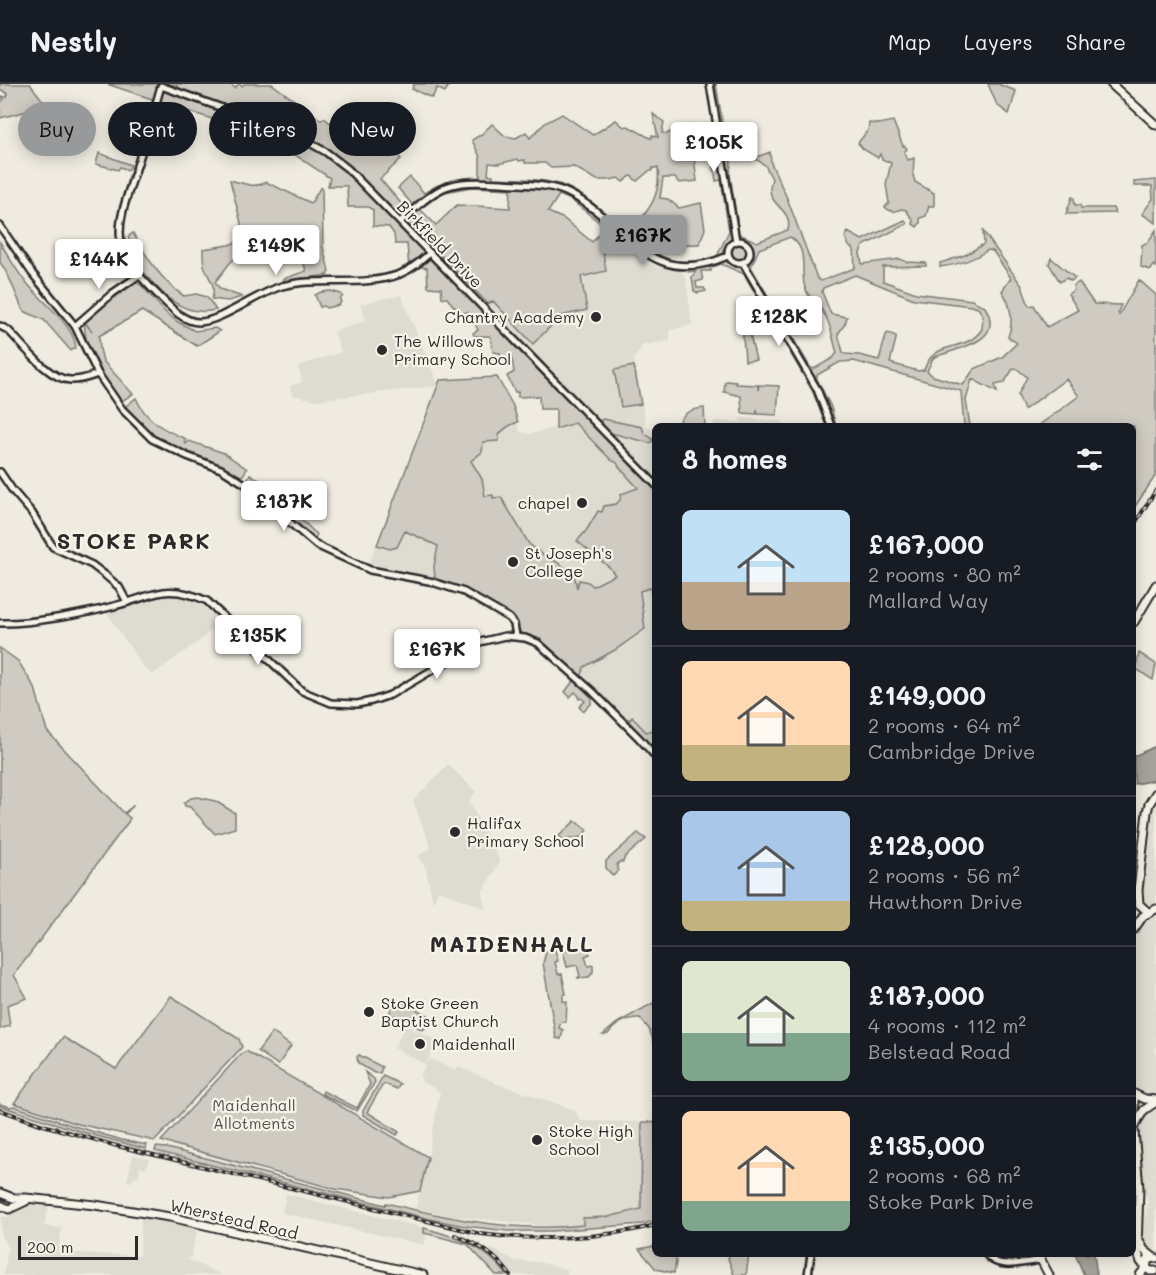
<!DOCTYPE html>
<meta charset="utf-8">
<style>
body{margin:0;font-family:Mali,sans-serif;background:#20242c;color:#f1f3f6;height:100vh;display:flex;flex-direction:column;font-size:22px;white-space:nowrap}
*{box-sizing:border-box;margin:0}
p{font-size:20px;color:#9ea1a6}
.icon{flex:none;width:33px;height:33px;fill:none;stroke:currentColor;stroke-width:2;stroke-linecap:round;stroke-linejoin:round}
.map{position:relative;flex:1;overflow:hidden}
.drawer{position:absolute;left:652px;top:339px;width:484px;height:834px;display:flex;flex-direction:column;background:#171b24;border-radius:9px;box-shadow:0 3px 15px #0003}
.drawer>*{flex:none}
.guide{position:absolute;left:18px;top:18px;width:544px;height:54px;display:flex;gap:12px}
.scale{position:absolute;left:18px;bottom:15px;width:120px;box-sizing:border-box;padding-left:6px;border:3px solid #2b2b2b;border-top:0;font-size:16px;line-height:21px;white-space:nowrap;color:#2b2b2b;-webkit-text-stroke:4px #f7f3e8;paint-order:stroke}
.price{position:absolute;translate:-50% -51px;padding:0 14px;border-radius:6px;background:#fff;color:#222;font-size:20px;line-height:39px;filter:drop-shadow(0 2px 3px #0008)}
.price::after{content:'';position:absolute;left:50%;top:36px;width:18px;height:14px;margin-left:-9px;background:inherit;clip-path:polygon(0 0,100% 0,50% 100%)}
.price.active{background:#98999b;color:#111}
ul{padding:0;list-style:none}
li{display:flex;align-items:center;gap:18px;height:150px;padding:0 30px}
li+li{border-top:2px solid #363941}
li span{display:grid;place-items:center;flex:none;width:168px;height:120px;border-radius:9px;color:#555}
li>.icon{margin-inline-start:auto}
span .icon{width:72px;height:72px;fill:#fffc;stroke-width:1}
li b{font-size:26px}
h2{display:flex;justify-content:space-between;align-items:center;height:72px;padding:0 30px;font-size:26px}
.chip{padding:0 21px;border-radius:27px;background:#171b24;box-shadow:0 3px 15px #0003;font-size:21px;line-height:54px}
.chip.active{background:#98999b;color:#111}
header{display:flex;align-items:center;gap:36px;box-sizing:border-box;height:84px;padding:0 30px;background:#171b24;border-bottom:2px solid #363941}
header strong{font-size:28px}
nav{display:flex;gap:33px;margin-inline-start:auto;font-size:21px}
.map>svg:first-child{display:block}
</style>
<header>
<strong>Nestly</strong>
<nav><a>Map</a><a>Layers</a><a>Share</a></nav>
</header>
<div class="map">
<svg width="1156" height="1191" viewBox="0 0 1156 1191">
<rect width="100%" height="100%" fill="#efebe0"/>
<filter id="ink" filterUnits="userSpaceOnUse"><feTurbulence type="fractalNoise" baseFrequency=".0167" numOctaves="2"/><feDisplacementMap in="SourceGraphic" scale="12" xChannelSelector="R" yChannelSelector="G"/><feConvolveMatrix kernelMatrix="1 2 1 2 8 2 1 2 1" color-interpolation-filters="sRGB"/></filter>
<g filter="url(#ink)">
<g fill="#dedbd1">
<polygon points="457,121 543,126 564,135 603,168 616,153 644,176 658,183 681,187 686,194 692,241 670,246 670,257 643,261 634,274 646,343 655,346 655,393 597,335 424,153"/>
<polygon points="401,211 438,301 440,296 497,293 513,322 520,348 530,350 575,338 611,376 655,417 649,501 656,533 655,664 653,666 540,558 521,550 516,537 475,511 435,495 368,482 438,302 315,316 292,311 290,302 302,298 298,282 341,268 334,248 366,236 360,220"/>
<polygon points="740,334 782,337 784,342 714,342 714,337 740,338"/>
<polygon points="161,512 189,514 207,525 219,538 202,555 152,591 142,581 105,526"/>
<polygon points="448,680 476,708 469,716 500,778 482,808 485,824 438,806 433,819 426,785 418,772 431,764 413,717"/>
<polygon points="1156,709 1156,1016 1134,1010 1134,825 1147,724"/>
<polygon points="405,941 436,956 426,981 394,964"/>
<polygon points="430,975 456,987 458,983 493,997 495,999 575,1026 580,1037 655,1038 655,1126 588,1141 558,1143 450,1132 416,1124 428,1073 440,1008 421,997 422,994 419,992"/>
<polygon points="1156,1022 1156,1167 1151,1166 1144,1157 1148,1115 1145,1111 1139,1050 1140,1040 1143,1033"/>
<polygon points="133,1071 149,1075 146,1085 140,1083 138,1094 133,1093 132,1098 127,1097"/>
<polygon points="286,1110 424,1144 424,1149 427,1149 424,1161 282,1129"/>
<polygon points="35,1119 49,1120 44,1142 62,1144 58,1168 140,1172 141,1132 198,1144 191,1173 187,1175 222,1191 4,1191 8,1163 1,1152 1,1133 10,1133 13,1126"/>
<polygon points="491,1164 516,1177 538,1178 568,1186 567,1191 513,1191 490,1166"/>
</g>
<g fill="#cfcbc2" stroke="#7d7b76" stroke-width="1.5" fill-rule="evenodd">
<polygon points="0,0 30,0 47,22 0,34 0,19 4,15 1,12 7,13 8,10 0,5"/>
<path d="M 107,0 L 230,0 L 235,4 L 239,0 L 242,2 L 244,0 L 272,0 L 321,36 L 324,34 L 341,47 L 360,23 L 373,33 L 358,50 L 366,56 L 357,65 L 363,69 L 374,59 L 390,64 L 401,75 L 380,95 L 406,125 L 411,119 L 398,104 L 410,93 L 424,109 C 442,97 459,93 480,93 L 480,73 L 472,56 L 482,50 L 492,40 L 505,52 L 516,54 L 526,48 L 530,54 L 545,39 L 562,30 L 593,51 L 616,36 L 624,43 L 628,42 L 650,54 L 652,54 L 652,51 L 658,53 L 653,30 L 664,38 L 662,49 L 667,50 L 677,44 L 690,41 L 697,97 L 679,99 L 675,94 L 663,94 L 660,114 L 668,115 L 679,124 L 701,119 L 705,145 L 699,160 C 677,162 660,164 652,140 L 653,137 L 648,133 L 634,150 L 635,155 C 662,178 683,183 717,172 L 729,147 L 721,96 L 716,97 L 711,64 L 716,63 L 710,17 L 705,0 L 716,0 L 728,71 L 731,78 L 730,90 L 739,150 L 757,158 L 788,146 C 794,122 762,123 772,95 L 765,81 L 754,74 L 770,68 L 771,79 L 787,114 L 817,194 L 821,197 L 855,184 L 854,166 L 849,162 L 845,153 L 848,148 L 862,156 L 905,136 L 907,140 L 863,162 L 860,169 L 862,180 L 900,175 L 907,178 L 926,179 L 926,182 L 883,183 L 883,197 L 916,209 L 972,216 L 985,223 C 1007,260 953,264 933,274 L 927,287 L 933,292 L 963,301 L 974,285 L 1002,273 L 1017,259 L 1008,253 C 1014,238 1011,220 1002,207 L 1011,194 L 993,167 L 988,166 C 973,176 959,181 940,183 L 940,179 L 965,171 L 984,160 L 983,147 L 1022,202 L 1029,222 L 1034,221 L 1047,243 L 1078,226 L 1068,210 L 1074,206 L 1073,202 L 1079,198 L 1094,220 L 1121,221 L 1118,228 L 1119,231 L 1139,196 L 1156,211 L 1156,391 L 1134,424 L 1134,342 L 1038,342 L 1079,312 L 1066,295 L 1024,326 L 1018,311 L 1027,293 L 1016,284 L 1013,285 L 1004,299 L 995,301 L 997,308 L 972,295 L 966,316 L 970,342 L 964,342 L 961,307 L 854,277 L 840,278 L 817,291 L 817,295 L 831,323 L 836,342 L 826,342 L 813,308 L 770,234 L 751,245 L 750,251 L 756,276 L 745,277 C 744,246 735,246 765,227 L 744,190 L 721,180 L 710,184 L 711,187 L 701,187 L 703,196 L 696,198 L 697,204 L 704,204 L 706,207 L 698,209 L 694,207 L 692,193 L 696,187 L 688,188 L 688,183 L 677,182 L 637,163 L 634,167 L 616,153 L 603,168 L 606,187 L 581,193 L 587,226 L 561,232 L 533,260 L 493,217 L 488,220 L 421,151 L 418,155 L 655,401 L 655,531 L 650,504 L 640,507 L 645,545 L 615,566 L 584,583 L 581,595 L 540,558 L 521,550 L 516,537 L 475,511 L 435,495 L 434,482 L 438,462 L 405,447 L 397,463 L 390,465 L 377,461 L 440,296 L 497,293 L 513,322 L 518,338 C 509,341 504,344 499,351 L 499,357 L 483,358 L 482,368 L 471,377 L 482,395 L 485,412 L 493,411 L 493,414 L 501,413 L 529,460 L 550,476 L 555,477 L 574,490 L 577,504 L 579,496 L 588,498 L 593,502 L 615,491 L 610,484 L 577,457 L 586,447 L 598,427 L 602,428 L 604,422 L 616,420 L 620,416 L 621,410 L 638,404 L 619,383 L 617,379 L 611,376 L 575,339 L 556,345 L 556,325 L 540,325 L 539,312 L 518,313 L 518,308 L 515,308 L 507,292 L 514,288 L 512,275 L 501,275 L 500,269 L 493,268 L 491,254 L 489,252 L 474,252 L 473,249 L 478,246 L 472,233 L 467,228 L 460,230 L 447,214 L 442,214 L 441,204 L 428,203 L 427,184 L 415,182 L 409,185 L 407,160 L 395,160 L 394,150 L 389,143 L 373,142 L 373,126 L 368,123 L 348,123 L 347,102 L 328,102 L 330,94 L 280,61 L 281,58 ZM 518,75 L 519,77 L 525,76 L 525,79 L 545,79 L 551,84 L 574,83 L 597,96 L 610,96 L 618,94 L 623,98 L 631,92 L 637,97 L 649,87 L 652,87 L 653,84 L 658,84 C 661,115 647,127 629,150 C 608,133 586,109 559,100 C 539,94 515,95 493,94 L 493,91 L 488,91 L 489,79 L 498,80 ZM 472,103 L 511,105 L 510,124 L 457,121 L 436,141 L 420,125 L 444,108 ZM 559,111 L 571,116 L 605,143 L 592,158 L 564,135 L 548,128 ZM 790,153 C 808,163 801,184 804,200 C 808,216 816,217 823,228 C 831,238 833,257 837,269 L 833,274 L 814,285 L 810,283 L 751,183 L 759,165 ZM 855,191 L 914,215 L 971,222 L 978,224 L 983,231 L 982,245 C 966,270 934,254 924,286 L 918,287 L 890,279 L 896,255 L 896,252 L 888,249 L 886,251 L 879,276 L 859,271 L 845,270 L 843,268 L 838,250 L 845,240 L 847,233 L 831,230 L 822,208 L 823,204 Z"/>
<polygon points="414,0 443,0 448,3 445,8 437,4 432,14 412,5"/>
<polygon points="988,0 998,0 1016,7 1009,30 997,21"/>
<path d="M 893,37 L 903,62 L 905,62 L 907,65 L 904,68 L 908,76 L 914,74 L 913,91 L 915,98 L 934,109 L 934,122 L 929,122 L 926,132 L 920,134 L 920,139 L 917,143 L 913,140 L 913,136 L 906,126 L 901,125 C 895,128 891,129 885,123 L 889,119 L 886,100 L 891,79 L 882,75 L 880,70 L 878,74 L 863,65 L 858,59 L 868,46 L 869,39 L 879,40 Z"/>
<polygon points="99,69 131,81 128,86 120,83 118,86 96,80"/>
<path d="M 230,96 C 242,99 255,105 266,98 L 311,119 L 320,104 L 322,104 L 323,163 L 329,187 L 328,191 L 283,197 L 283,195 L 306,187 L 296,152 L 253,156 L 230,179 L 215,198 L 220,205 L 242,213 L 228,217 L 212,215 C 217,198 207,194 204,181 C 203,176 203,170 203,165 L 229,161 L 245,155 Z"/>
<polygon points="1156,96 1156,139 1142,130 1153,115 1152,102 1134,102 1134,98"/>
<polygon points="1072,113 1074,114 1075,121 1080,121 1081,124 1113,124 1115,129 1066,130"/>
<polygon points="1156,146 1156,183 1154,181 1151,186 1141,183 1142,161 1148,158"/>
<path d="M 133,149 C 146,172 161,197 184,212 L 196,210 L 207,213 L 216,226 C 181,234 160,208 140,184 L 139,176 L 128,153 Z"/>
<path d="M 0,158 C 8,171 15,185 25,197 C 40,216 73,239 76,263 L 71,267 L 44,236 L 26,228 L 22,224 L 8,191 L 0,178 Z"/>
<polygon points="98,166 102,166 110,185 105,191 99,187 93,190"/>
<polygon points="1051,174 1075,194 1071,197 1066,194 1060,198 1049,180"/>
<polygon points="136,198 142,202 166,229 178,238 195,247 215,244 220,247 197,262 142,227 99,252 100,265 103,277 133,310 120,318 116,316 88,273 84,238 92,247 84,237 127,202"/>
<polygon points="331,207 341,210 343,212 340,215 341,218 339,221 326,224 324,222 320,223 315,211 321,208"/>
<polygon points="634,282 641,320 621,323 614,286"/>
<polygon points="727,297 736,298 736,300 758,301 758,306 759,301 779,302 777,331 758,330 757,325 757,330 742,329 741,312 724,308 725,298"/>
<path d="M 136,314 C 146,337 164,346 186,355 L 184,358 L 186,360 L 189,357 L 224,369 L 247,385 L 243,391 L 238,393 L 157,359 L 125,329 L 126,322 Z"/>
<path d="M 704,324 L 705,342 L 678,342 C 681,329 691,325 704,324 Z"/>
<polygon points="603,335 642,343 644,349 654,356 650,359 607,348 597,338"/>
<polygon points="250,390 276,407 271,419 249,401 247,396"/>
<path d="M 276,408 C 294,421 300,438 317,450 L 315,454 L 312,454 L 272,420 Z"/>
<polygon points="0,564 18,577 35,604 47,647 124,729 134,721 125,730 130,734 128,738 14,891 27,914 7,921 10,942 0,945"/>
<polygon points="1139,569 1156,580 1153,596 1136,585"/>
<polygon points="574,596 592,614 591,620 583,627 579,623 585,617 581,614 579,615 579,612 575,608 570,613 565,608"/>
<polygon points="624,633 630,636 632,633 646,648 655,645 655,658 650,663 624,636"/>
<polygon points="198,713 215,717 235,729 235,744 215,750 190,723 185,722 184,719 191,714"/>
<polygon points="575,737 587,746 582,753 568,755 566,758 559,752"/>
<polygon points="638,749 646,755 625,773 623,778 619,778 617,781 618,787 613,792 606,784 606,777"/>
<polygon points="554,862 558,877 555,878 558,890 562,890 566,910 563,911 563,917 567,918 566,938 561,938 559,944 563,946 561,955 556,954 543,879 546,868"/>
<polygon points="581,862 587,864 590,870 585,872 588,882 593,881 593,888 589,893 577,894 580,892 577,881 567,883 563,867 578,864"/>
<polygon points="171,912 239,955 242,963 155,1057 78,1040 14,1019 63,953 116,985"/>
<path d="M 395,915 L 428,931 C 431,937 428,943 422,946 L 405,935 L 399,935 L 391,931 L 390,927 Z"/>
<path d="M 655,918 L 655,961 L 649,945 L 640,934 C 628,933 615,940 608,950 L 603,951 L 617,939 Z"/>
<polygon points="272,948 291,962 278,981 258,967"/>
<polygon points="246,967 428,1073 420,1107 389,1113 335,1105 161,1057 241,970"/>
<polygon points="359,971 382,983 380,989 374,989 358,979 357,973"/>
<polygon points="365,988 374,995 375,998 357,1027 322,1010 323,1007 357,1024 370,1000"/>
<polygon points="383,992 400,1000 397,1005 385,1000 382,1002 367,1028 399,1048 397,1051 363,1031 363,1027"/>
<polygon points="0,1020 10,1023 14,1022 74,1042 122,1056 147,1061 146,1065 82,1048 0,1022"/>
<path d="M 642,1038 L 655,1038 L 655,1137 L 642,1140 L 552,1147 L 508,1147 L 465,1142 L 430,1135 L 155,1067 L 156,1063 L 167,1064 L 385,1121 L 386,1119 C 451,1135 518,1149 583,1141 L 583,1134 L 608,1133 L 641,1125 Z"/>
<path d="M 424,1144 C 458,1153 485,1162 507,1191 L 496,1191 L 467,1160 L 424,1149 Z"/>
<polygon points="655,1162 656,1170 675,1170 676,1178 674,1189 656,1185 639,1165"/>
<polygon points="730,1170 749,1170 746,1191 734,1191 728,1174"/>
</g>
<g fill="#a4a29a" stroke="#74726e" stroke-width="1.5">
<polygon points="1156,662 1156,696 1134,700 1134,672"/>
<polygon points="1075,1170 1094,1170 1097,1191 1084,1191"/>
</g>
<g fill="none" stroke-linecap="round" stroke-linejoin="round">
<g stroke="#2b2b2b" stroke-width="10">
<g id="minor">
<polyline points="710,0 736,157"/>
<path d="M 401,137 C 441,100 447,96 502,99 C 524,101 550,99 570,110 C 630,141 647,207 728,172"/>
<polyline points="0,142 32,189 75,242 98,290 122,325 152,355 187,372 221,385 245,400 316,461 370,486 429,497 464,508 509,534 514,540 516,552"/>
<circle cx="739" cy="168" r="11"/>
<path d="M 430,169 C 421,177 412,185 400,190 C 363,204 320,192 282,202 C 258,209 220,238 199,238 C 183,238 169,222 158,211 C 108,162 115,148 136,85 C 145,58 153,30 161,2 L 292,49 L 326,68 L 348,85 L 656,401"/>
<polyline points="743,179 817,305 831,342"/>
<path d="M 0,242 L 8,246 C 23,261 48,295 70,296 C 80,297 89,293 98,290"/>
<polyline points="75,242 113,209 138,192"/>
<polyline points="0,388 13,407 32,429 53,463 92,481 105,491 119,503 127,518"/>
<path d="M 0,539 C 29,540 85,530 114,522 C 154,512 165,498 207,517 L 302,607 L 331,619 L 357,620 L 372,617 L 390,611 L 480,558 L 505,552 L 525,554 L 538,559 L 592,607 L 639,654 L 656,673"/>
<path d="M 986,1170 C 997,1187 1024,1178 1041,1176"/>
<polyline points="808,1191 811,1170"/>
</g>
</g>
<g stroke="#2b2b2b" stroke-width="11">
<g id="major">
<polyline points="1111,0 1156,41"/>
<polyline points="1134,538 1156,501"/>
<polyline points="1148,828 1139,820 1138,806 1147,728 1149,720 1156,709"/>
<polyline points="1134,845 1143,832 1156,825"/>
<polyline points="1134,1010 1145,1015 1156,1016"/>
<polyline points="1134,1010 1134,1027"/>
<polyline points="1134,1042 1144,1026 1156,1018"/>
<polyline points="1134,1047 1139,1104 1137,1166 1141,1178 1146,1181"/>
<polyline points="0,1109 13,1114 26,1114 95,1121 170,1133 423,1191"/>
<polyline points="0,1121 9,1125 26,1117"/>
<polyline points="1139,1156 1144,1166 1153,1173"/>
<polyline points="1040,1170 1041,1176 1049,1191"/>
<polyline points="1146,1183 1150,1187 1155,1187"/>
<polyline points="1140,1191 1146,1183 1148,1175 1156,1174"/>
</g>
</g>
<use href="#minor" stroke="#f7f3e8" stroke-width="5"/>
<use href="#major" stroke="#f7f3e8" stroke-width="7"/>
<g stroke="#2b2b2b" stroke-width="4">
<g id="rail">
<polyline points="1134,441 1156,406"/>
<path d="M 0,1026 L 43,1041 L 117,1062 L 481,1150 C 537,1157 601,1155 656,1141"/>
<path d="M 455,1151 C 478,1160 496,1171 510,1191"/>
</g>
</g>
<use href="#rail" stroke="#f7f3e8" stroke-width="1.5" stroke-dasharray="4.5" stroke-linecap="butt"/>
</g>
</g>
<g fill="#2b2b2b" stroke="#f7f3e8" stroke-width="2">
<circle cx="596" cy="233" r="6"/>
<circle cx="382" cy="266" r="6"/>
<circle cx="582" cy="419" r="6"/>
<circle cx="513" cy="478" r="6"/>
<circle cx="455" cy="748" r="6"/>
<circle cx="369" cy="928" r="6"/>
<circle cx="420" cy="960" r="6"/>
<circle cx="537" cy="1056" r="6"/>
</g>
<g text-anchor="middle" stroke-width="4.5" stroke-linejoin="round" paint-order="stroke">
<g font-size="16" fill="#2b2b2b" stroke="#f7f3e8">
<text transform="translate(440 160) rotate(46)" y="6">Birkfield Drive</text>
<text transform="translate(234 1135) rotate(13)" y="6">Wherstead Road</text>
</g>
<g font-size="16" fill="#2b2b2b" stroke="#f7f3e8" text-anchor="start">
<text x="584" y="239" text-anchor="end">Chantry Academy</text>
<text x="394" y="263">The Willows<tspan x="394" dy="18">Primary School</tspan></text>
<text x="570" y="425" text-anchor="end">chapel</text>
<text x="525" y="475">St Joseph's<tspan x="525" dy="18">College</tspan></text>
<text x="467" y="745">Halifax<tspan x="467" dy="18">Primary School</tspan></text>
<text x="381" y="925">Stoke Green<tspan x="381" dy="18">Baptist Church</tspan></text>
<text x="432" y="966">Maidenhall</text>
<text x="549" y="1053">Stoke High<tspan x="549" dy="18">School</tspan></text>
</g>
<g font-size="16" fill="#545351" stroke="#f7f3e8">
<text x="254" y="1027">Maidenhall<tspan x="254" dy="18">Allotments</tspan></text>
</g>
<g font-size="22" font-weight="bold" letter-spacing="1.5" fill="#2b2b2b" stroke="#f7f3e8">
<text x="134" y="465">STOKE PARK</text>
<text x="512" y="868">MAIDENHALL</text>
</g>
</g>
</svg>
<div class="scale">200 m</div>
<b class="price" style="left:714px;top:89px">£105K</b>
<b class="price active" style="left:643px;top:182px">£167K</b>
<b class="price" style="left:276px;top:192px">£149K</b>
<b class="price" style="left:99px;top:206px">£144K</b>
<b class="price" style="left:779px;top:263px">£128K</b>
<b class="price" style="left:284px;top:448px">£187K</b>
<b class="price" style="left:258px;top:582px">£135K</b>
<b class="price" style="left:437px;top:596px">£167K</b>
<div class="guide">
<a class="chip active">Buy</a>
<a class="chip">Rent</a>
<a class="chip">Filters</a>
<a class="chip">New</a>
</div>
<section class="drawer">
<h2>8 homes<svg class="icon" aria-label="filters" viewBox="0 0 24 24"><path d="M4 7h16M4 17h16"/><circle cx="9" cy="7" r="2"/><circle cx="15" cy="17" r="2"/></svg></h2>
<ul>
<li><span style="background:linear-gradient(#bfe0f5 60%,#b9a48a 0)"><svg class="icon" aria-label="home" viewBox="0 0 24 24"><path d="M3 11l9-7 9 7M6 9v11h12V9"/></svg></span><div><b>£167,000</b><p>2 rooms · 80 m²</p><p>Mallard Way</p></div></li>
<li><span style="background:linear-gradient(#ffd9b3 70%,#c2b280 0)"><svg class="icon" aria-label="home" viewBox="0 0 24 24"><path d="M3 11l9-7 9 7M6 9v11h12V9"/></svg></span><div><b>£149,000</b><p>2 rooms · 64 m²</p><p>Cambridge Drive</p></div></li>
<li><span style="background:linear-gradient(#a9c7e8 75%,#c2b280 0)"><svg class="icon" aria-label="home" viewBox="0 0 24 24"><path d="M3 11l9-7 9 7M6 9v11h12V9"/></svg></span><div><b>£128,000</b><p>2 rooms · 56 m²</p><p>Hawthorn Drive</p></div></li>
<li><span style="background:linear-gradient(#dfe7d0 60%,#7fa58c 0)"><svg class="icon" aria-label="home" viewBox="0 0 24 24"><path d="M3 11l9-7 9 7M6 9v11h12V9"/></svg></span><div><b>£187,000</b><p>4 rooms · 112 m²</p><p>Belstead Road</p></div></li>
<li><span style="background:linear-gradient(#ffd9b3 75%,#7fa58c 0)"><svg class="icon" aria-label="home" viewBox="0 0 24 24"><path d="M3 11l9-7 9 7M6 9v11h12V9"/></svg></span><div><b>£135,000</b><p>2 rooms · 68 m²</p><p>Stoke Park Drive</p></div></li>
</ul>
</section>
</div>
